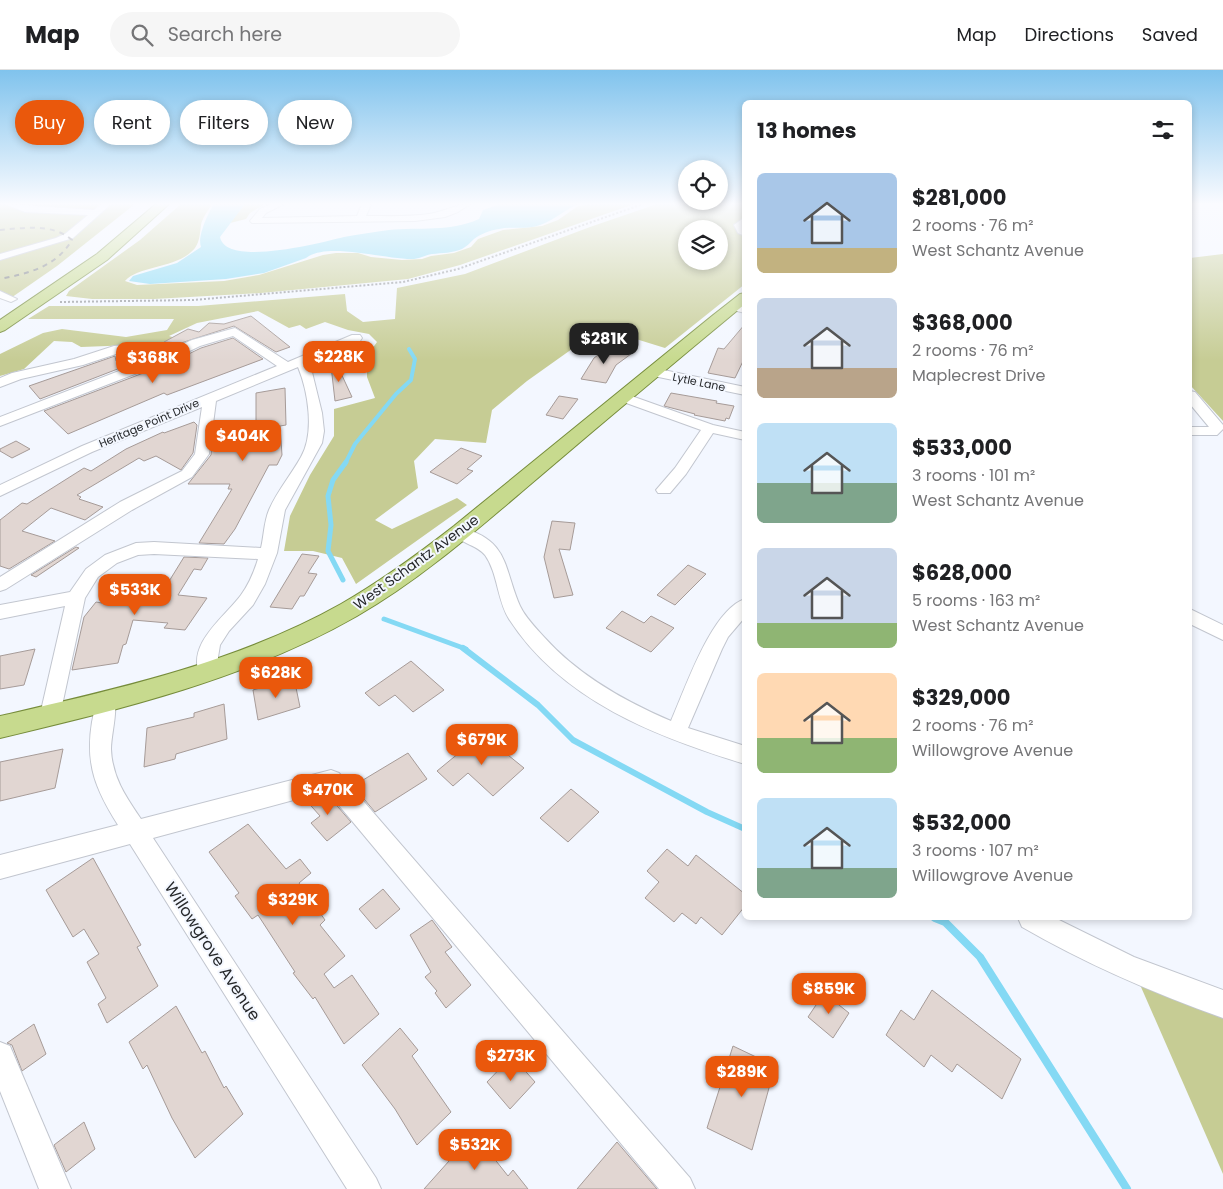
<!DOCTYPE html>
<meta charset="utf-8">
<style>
body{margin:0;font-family:Poppins,sans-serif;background:#f6f6f6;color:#202124;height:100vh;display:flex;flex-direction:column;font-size:19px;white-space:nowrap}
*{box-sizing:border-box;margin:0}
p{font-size:16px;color:#757577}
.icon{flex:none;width:28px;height:28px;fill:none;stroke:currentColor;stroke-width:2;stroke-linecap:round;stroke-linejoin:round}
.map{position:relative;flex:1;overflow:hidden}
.drawer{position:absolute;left:742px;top:30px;width:450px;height:820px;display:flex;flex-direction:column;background:#fff;border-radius:8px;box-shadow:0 2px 8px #0003}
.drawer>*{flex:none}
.guide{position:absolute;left:15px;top:30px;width:475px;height:45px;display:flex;gap:10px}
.buttons{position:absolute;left:678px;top:90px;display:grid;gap:10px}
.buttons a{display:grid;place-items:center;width:50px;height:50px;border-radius:50%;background:#fff;box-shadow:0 2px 8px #0003;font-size:25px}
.price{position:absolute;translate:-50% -42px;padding:0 11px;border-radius:10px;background:#ea580c;color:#fff;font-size:16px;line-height:32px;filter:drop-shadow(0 1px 2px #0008)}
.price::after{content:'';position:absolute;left:50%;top:30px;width:15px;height:11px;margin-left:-8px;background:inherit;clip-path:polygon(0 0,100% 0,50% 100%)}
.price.active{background:#222;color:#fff}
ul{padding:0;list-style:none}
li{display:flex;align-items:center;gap:15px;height:125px;padding:0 15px}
li span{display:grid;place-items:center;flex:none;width:140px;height:100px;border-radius:8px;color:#555}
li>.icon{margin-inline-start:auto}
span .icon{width:60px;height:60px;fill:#fffc;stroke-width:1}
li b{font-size:21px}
h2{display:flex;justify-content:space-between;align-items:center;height:60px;padding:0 15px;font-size:21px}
.tag{padding:0 18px;border-radius:22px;background:#fff;box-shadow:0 2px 8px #0003;font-size:18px;line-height:45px}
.tag.active{background:#ea580c;color:#fff}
header{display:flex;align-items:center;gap:30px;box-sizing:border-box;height:70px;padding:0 25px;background:#fff;border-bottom:1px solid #e0e0e0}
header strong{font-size:24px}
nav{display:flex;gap:28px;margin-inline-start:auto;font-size:18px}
.search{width:350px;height:45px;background:#f6f6f6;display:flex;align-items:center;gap:12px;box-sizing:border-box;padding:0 18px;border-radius:28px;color:#757577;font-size:19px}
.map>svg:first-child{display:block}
</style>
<header>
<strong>Map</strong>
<div class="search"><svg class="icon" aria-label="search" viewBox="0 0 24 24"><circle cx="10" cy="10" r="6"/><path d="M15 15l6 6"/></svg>Search here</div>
<nav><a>Map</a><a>Directions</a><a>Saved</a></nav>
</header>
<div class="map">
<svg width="1223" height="1119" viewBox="0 0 1223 1119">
<rect width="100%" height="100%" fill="#f3f7ff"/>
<g fill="#c6cc94" fill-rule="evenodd">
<polygon points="0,134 135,134 57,196 8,230 0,229"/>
<path d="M 181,134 L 212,134 C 208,140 202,149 201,155 C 200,162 200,171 195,178 C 178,199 139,195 125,211 L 137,215 L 224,211 L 259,205 L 323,185 L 336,183 L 358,183 L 371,187 L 402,190 L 422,189 L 431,186 L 454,183 L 471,177 L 478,169 L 503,160 L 542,156 L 558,150 L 578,136 L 595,134 L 634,134 L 460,195 L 408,209 L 261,223 L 154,229 L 92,229 L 66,226 L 69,221 L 140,170 Z"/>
<polygon points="245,134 265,134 250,143 246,149 230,153"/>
<path d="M 657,134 L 745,134 L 745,214 L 665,278 L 594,256 L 572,279 L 527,311 L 492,340 L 486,373 L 435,369 L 414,391 L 418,418 L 375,450 L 392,459 L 457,428 L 467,435 L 356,514 L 342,488 L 313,481 L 284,481 L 290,446 L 310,405 L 334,366 L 334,339 L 375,328 L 367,307 L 367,286 L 377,272 L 369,264 L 348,260 L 325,252 L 306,259 L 300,255 L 289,258 L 258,241 L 197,253 L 169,266 L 182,270 L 186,273 L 81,277 L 72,272 L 54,271 L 24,299 L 0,306 L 0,284 L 43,263 L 62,259 L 126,267 L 167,260 L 174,249 L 28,249 L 49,236 L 198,236 L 345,224 L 347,241 L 363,252 L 395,249 L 397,218 L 465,204 L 590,157 ZM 686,159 L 719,159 L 719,191 L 686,191 Z"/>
<polygon points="1223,184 1223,351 1190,315 1190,188"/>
<polygon points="1134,901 1223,934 1223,1104"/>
</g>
<path fill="#84d9f4" d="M 214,134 L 245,134 L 220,167 C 226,198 323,172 344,167 C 359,164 375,162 389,160 C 419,157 451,162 479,149 L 483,140 L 500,134 L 580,134 C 569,136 555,150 540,155 C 527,160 512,156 499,159 C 491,160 480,164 474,169 C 470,173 467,176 462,179 C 453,183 442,183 432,184 C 426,185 421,188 414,189 C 386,190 327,171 306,188 L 264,203 L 226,209 L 150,214 L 129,211 L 133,206 L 177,193 L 201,177 C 197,167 208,143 214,134 Z"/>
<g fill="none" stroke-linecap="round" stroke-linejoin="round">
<polyline stroke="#84d9f4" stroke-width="4" points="345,394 355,374 396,324 411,310 415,289 409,279"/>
<g stroke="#84d9f4" stroke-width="5">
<polyline points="343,510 328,481 331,455 328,426 333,410 346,392"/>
<polyline points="384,549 466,579"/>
</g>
<polyline stroke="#84d9f4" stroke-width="6" points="463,578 538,635 573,670 707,742 745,759"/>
<polyline stroke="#84d9f4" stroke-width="8" points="935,848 945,852 980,887 1127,1119"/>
</g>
<g fill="#e1d6d2" stroke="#a69b98">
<polygon points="251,246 290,277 276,282 234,256 181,273 164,272 188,259 199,262 209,253 224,254"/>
<polygon points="745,254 745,287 735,308 708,303 718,278 724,279"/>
<polygon points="233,268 263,289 167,325 164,323 68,364 44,341 172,292 201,278"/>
<polygon points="609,277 631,284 616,295 606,313 581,309 594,288"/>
<polygon points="159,283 40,329 29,316 115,286 116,291 139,284"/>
<polygon points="333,286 352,327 335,331 330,287"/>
<polygon points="285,318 286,355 280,356 282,385 277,395 269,395 235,459 224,474 199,473 232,419 228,419 230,414 188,414 211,385 213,364 245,359 246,354 254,353 256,351 256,323"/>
<polygon points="671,323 717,331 716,333 734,336 729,349 726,348 725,351 694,345 695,344 664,336"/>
<polygon points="559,326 578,329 563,349 546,345"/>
<polygon points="194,352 197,355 193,383 181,400 156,386 144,391 139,388 77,425 81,427 79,429 103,437 85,450 51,438 22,461 55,471 9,499 0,496 0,450 22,433 27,434 84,398 91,401 126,379 163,362 164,363"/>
<polygon points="16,371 30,379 12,388 0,381 0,379"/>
<polygon points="461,378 482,386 467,399 473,401 457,414 430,402"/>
<polygon points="552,451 575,453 570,480 559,479 573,525 554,528 544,487"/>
<polygon points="76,477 79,478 36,507 31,505"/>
<polygon points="302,484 319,486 308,503 317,504 304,526 300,526 292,539 270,537"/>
<polygon points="184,487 208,488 201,500 194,499 178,525 207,528 185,560 164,558 168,553 133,550 126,574 123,575 118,593 72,600 84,547 96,532 102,533 115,517 163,521"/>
<polygon points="688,495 706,504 675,535 657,525"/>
<polygon points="622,541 644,553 651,546 674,558 651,582 606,558"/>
<polygon points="35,579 24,615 0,619 0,586"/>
<polygon points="411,591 444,620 413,642 395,625 379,636 365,623"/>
<polygon points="294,608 300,637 258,650 253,620"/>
<polygon points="224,634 227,669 176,684 175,689 144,697 147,658 194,647 194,643"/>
<polygon points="482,664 524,698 493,726 468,703 453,716 437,701"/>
<polygon points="63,679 55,718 0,731 0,692"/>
<polygon points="408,683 427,709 375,742 353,716"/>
<polygon points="571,719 599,742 568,772 540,748"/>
<polygon points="326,723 351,752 327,771 311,753 320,746 305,729"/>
<polygon points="248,754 286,799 300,789 311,803 299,813 325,850 320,855 345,886 324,904 334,918 352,905 379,944 344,974 315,927 313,929 293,903 295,902 258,845 252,849 235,826 239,823 209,782"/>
<polygon points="667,779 688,796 696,785 745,824 745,836 722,865 701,847 696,854 682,843 674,852 645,828 659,812 647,801"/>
<polygon points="93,788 141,875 137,877 158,916 107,953 98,934 106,928 87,892 99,884 84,859 73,867 46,820"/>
<polygon points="383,819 400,839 376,859 359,839"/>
<polygon points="432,850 452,877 445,882 471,915 446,938 435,923 437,921 425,907 431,902 410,865"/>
<polygon points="932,920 1021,989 1002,1029 957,994 952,1002 931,985 924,997 886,965 901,940 914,950"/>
<polygon points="824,923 849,943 833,968 808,947"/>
<polygon points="176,936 202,983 205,981 224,1018 226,1016 243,1044 195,1088 172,1048 147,995 143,999 129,972"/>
<polygon points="34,954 46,984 22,1001 12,975 7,973"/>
<polygon points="400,958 418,980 412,986 451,1042 417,1075 395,1039 362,995"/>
<polygon points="733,976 775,996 752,1080 707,1058"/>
<polygon points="512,986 535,1012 510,1039 487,1012"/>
<polygon points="84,1052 95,1079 66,1102 54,1075"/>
<polygon points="474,1063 508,1106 513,1100 528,1119 424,1119"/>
<polygon points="617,1072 657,1119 577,1119"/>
</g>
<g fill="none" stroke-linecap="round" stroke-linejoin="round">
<g stroke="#c2c6cf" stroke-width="2">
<g id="minor">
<polygon points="5,134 94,140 101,134 111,134 73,168 0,190 0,184 56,168 65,164 88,145 25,142"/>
<path d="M 271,134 L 284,134 L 266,143 L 262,148 L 357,146 L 362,134 L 371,134 L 366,146 C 387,146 408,147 429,144 C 444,142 456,134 470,134 L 458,142 L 445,147 L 415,151 L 252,153 L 250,151 L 260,139 Z"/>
<polygon points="745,147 745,166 738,163 734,155"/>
<polygon points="0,221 17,229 11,232 0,228"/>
<polygon points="733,234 745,237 745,243 729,239 727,237"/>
<path d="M 235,258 L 288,292 L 352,265 L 360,265 L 362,268 L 360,271 L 308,293 L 311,298 L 322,343 L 324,361 L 322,373 L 285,440 L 277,483 L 265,514 L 253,535 L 229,561 L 220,575 L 218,587 L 218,603 L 215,608 L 208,611 L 201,608 C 184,575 225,547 241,525 C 249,514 254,502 258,489 L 154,484 L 138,485 L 117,493 L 98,507 L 85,528 L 60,645 L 57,651 L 50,653 L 43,651 L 40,645 L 65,536 L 0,549 L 0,535 L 70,522 L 86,499 L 105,485 L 136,473 L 154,472 L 261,478 C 264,465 264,452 269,440 C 277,421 291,405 301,387 C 315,363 308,321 298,297 L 216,331 L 209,384 L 192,407 L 132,440 L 6,519 L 0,521 L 0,507 L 120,432 L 182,401 L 195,384 L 202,337 L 92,382 L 0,426 L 0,415 L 82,376 L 277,296 L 233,266 L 200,276 L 171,290 L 0,356 L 0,347 L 168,282 L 149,281 L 116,284 L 83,295 L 21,309 L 0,317 L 0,308 L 12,303 L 74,289 L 114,276 L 149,273 L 181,275 L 192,270 Z"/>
<polygon points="654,298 745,317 745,325 649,305 648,302"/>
<polygon points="1190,321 1195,322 1223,355 1223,359 1217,365 1190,365 1190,357 1209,357 1190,334"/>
<polygon points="623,323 713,355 745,362 745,370 713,363 686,404 670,423 658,423 656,420 675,398 701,360 618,330 616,327 618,324"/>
<path d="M 459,457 C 510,470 503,497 520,536 C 525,547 536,558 544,567 C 578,605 624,631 671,651 C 685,620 711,540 745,529 L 745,547 L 728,567 L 722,579 L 688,658 L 745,676 L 745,694 C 657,667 562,631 509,549 C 497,530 498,503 485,485 C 476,474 458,473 451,462 L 453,458 Z"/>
<polygon points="1190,539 1223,555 1223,570 1190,554"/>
<path d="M 106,624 L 113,626 C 119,638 111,664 111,679 C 112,707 126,727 141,749 L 331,700 L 339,703 L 690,1108 L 695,1119 L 659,1119 L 327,721 L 153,768 L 376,1108 L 381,1119 L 347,1119 L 130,774 L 0,809 L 0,785 L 118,755 C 96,720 85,695 92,652 C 94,643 95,634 99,626 Z"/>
<path d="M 1018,848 L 1055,848 L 1134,887 L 1223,920 L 1223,948 C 1153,923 1086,894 1022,857 Z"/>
<polygon points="0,972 10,976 71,1119 39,1119 0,1021"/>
</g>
</g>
<g stroke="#768c3b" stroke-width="2">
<g id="major">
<polygon points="156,134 169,134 107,190 5,260 0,262 0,250 97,184"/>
<path d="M 745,223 L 745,234 C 676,291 607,349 539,407 C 481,456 423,508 357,546 C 247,609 122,639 0,668 L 0,646 C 117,619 236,593 341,534 C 381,511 418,484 454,456 L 712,246 L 740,224 Z"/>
</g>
</g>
<polyline stroke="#92959b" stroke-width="2" stroke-dasharray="2 2" stroke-linecap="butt" points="60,232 193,230 403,212 458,199 643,134"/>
<use href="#minor" fill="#fff" fill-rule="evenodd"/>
<use href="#major" fill="#c7da8e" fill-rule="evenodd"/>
<path stroke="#777a7f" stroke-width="2" stroke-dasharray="5 5" stroke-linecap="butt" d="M 0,160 C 23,158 53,153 72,170 C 56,197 29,203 0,209"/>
</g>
<linearGradient id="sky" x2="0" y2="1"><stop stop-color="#80c3ed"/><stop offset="0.46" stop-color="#fafbff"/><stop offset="1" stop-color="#fafbff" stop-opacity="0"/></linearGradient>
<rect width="1223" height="291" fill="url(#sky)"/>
<g text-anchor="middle" stroke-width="4" stroke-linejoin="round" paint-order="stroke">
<g font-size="11" fill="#26282b" stroke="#f3f7ff">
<text transform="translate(699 312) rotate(12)" y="4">Lytle Lane</text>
<text transform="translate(149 353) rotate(-23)" y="4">Heritage Point Drive</text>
</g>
<g font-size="14" fill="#26282b" stroke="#f3f7ff">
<text transform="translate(416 492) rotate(-36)" y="5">West Schantz Avenue</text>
</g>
<g font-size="16" fill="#26282b" stroke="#f3f7ff">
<text transform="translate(213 881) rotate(57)" y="6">Willowgrove Avenue</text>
</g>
</g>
</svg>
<div class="buttons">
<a><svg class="icon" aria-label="locate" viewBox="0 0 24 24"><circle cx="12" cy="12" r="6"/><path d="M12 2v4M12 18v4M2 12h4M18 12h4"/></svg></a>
<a><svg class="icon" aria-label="layers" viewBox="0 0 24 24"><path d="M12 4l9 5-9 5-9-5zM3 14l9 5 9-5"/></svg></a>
</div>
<b class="price active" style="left:604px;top:295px">$281K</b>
<b class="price" style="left:339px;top:313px">$228K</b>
<b class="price" style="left:153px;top:314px">$368K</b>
<b class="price" style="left:243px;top:392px">$404K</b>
<b class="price" style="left:135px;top:546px">$533K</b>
<b class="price" style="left:276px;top:629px">$628K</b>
<b class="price" style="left:482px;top:696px">$679K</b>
<b class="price" style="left:328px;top:746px">$470K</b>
<b class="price" style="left:293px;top:856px">$329K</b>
<b class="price" style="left:829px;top:945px">$859K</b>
<b class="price" style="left:511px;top:1012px">$273K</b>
<b class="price" style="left:742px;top:1028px">$289K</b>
<b class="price" style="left:475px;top:1101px">$532K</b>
<div class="guide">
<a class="tag active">Buy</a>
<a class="tag">Rent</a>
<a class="tag">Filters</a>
<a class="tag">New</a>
</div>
<section class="drawer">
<h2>13 homes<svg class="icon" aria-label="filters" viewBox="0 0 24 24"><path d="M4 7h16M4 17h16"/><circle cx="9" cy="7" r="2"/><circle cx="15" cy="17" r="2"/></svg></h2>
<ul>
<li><span style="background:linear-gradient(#a9c7e8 75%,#c2b280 0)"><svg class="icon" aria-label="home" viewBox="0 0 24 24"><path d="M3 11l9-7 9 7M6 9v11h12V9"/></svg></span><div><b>$281,000</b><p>2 rooms · 76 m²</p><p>West Schantz Avenue</p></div></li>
<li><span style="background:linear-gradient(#c9d6e8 70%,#b9a48a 0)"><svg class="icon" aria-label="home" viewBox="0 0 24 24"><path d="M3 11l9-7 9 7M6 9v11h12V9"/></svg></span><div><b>$368,000</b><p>2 rooms · 76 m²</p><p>Maplecrest Drive</p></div></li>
<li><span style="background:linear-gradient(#bfe0f5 60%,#7fa58c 0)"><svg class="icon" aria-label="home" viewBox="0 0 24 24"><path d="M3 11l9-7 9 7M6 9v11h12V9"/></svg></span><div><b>$533,000</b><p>3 rooms · 101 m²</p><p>West Schantz Avenue</p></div></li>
<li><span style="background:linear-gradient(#c9d6e8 75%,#8fb573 0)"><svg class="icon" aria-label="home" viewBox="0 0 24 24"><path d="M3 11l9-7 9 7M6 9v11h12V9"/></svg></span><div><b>$628,000</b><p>5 rooms · 163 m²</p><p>West Schantz Avenue</p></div></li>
<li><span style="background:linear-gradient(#ffd9b3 65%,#8fb573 0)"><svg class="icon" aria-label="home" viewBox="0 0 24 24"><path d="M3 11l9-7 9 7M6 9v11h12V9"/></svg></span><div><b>$329,000</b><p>2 rooms · 76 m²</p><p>Willowgrove Avenue</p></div></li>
<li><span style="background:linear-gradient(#bfe0f5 70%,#7fa58c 0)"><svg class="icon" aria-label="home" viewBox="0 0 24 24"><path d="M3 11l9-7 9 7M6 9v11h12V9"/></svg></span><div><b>$532,000</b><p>3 rooms · 107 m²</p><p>Willowgrove Avenue</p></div></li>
</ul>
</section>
</div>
